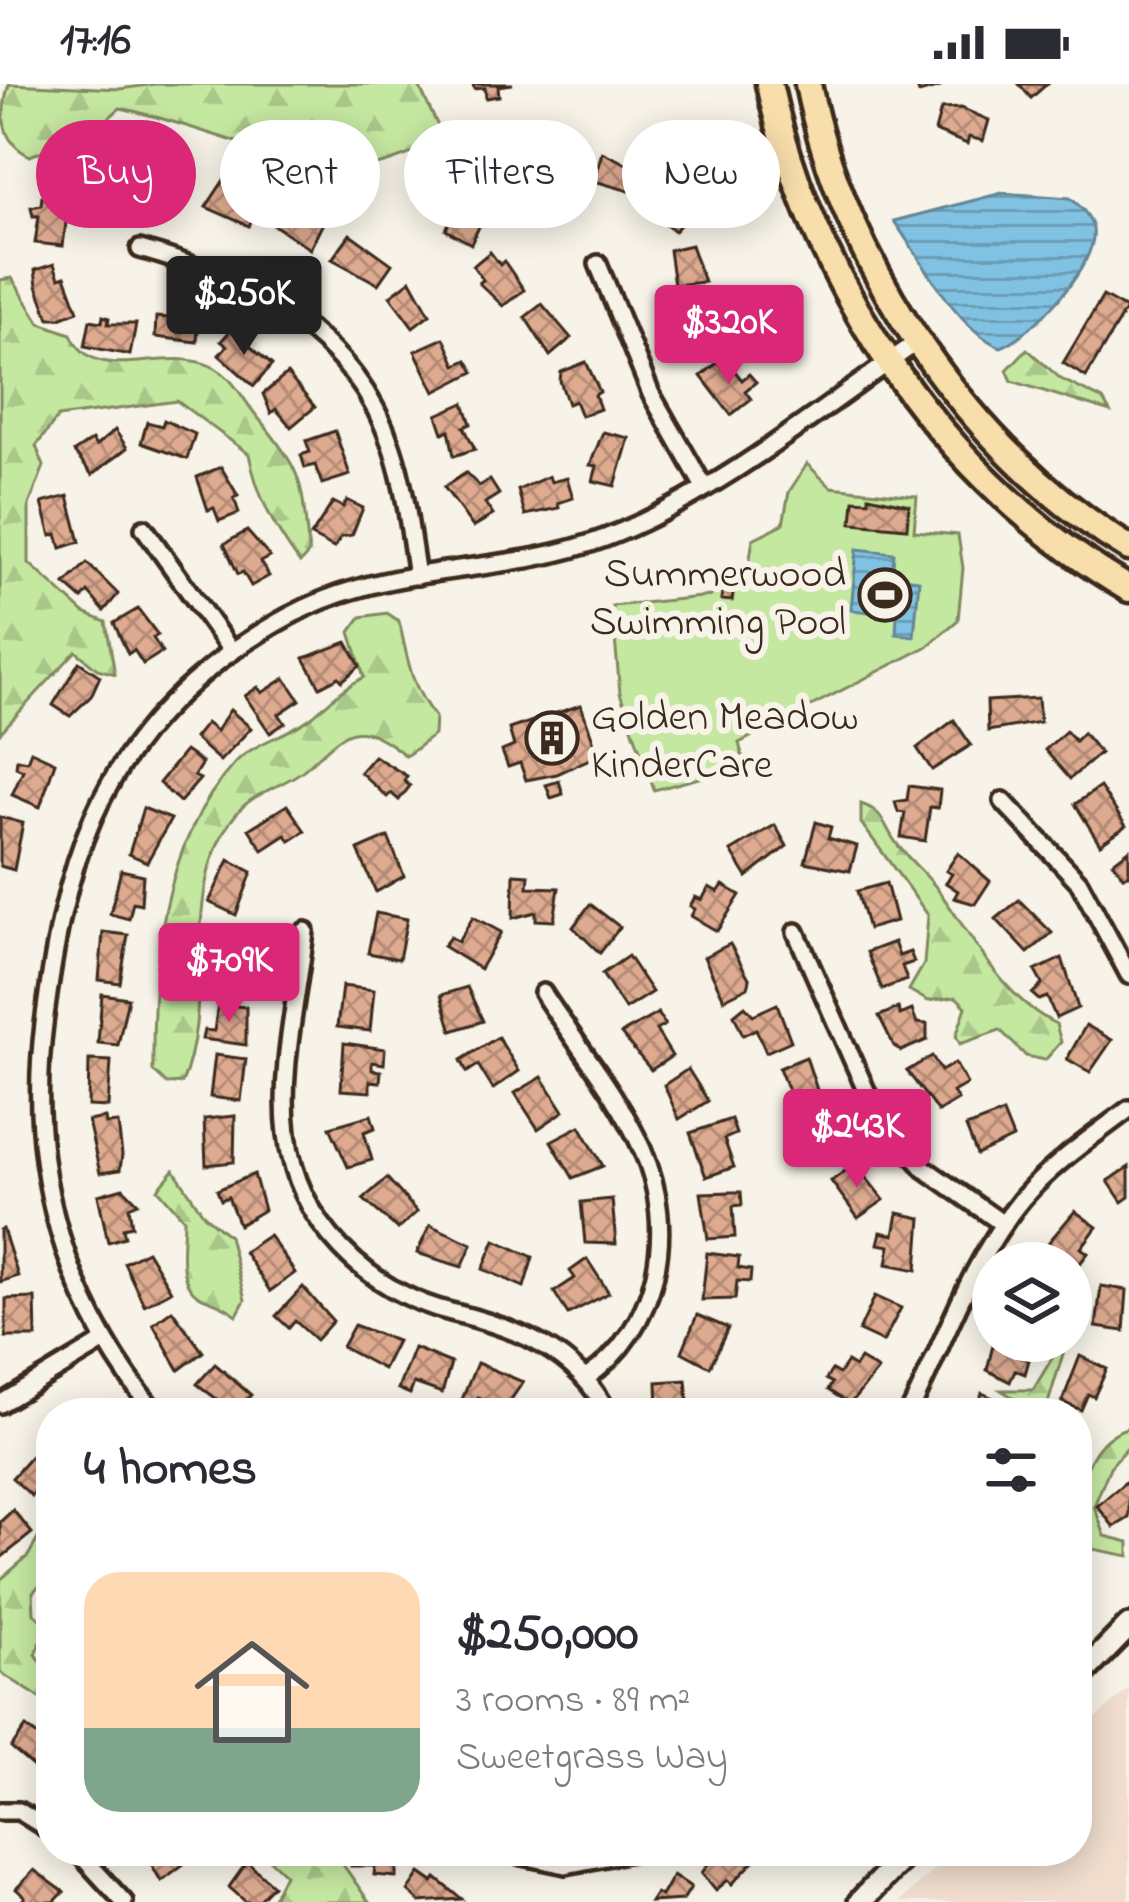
<!DOCTYPE html>
<meta charset="utf-8">
<style>
body{margin:0;font-family:"Indie Flower",sans-serif;background:#f2f2f3;color:#2b2b33;height:100vh;display:flex;flex-direction:column;font-size:45px;white-space:nowrap}
*{box-sizing:border-box;margin:0}
p{font-size:39px;color:#7c7c81}
.icon{flex:none;width:66px;height:66px;fill:none;stroke:currentColor;stroke-width:2;stroke-linecap:round;stroke-linejoin:round}
.map{position:relative;flex:1;overflow:hidden}
.sheet{position:absolute;left:36px;top:1314px;width:1056px;height:468px;display:flex;flex-direction:column;background:#fff;border-radius:48px;box-shadow:0 6px 30px #0003}
.sheet>*{flex:none}
.banner{position:absolute;left:36px;top:36px;width:1059px;height:108px;display:flex;gap:24px}
.controls{position:absolute;left:972px;top:1158px;display:grid;gap:24px}
.controls a{display:grid;place-items:center;width:120px;height:120px;border-radius:50%;background:#fff;box-shadow:0 6px 30px #0003;font-size:60px}
.price{position:absolute;translate:-50% -102px;padding:0 27px;border-radius:12px;background:#db2777;color:#fff;font-size:39px;line-height:78px;filter:drop-shadow(0 3px 6px #0008)}
.price::after{content:'';position:absolute;left:50%;top:72px;width:36px;height:27px;margin-left:-18px;background:inherit;clip-path:polygon(0 0,100% 0,50% 100%)}
.price.current{background:#222;color:#fff}
ul{padding:0;list-style:none}
li{display:flex;align-items:center;gap:36px;height:300px;padding:0 48px}
li span{display:grid;place-items:center;flex:none;width:336px;height:240px;border-radius:36px;color:#555}
li>.icon{margin-inline-start:auto}
span .icon{width:144px;height:144px;fill:#fffc;stroke-width:1}
li b{font-size:51px}
h2{display:flex;justify-content:space-between;align-items:center;height:144px;padding:0 48px;font-size:51px}
.chip{padding:0 42px;border-radius:54px;background:#fff;box-shadow:0 6px 30px #0003;font-size:42px;line-height:108px}
.chip.current{background:#db2777;color:#fff}
.status{display:flex;justify-content:space-between;align-items:center;height:84px;padding:0 60px;background:#fff;direction:ltr}
.status svg{height:33px;fill:currentColor}
.map>svg:first-child{display:block}
</style>
<div class="status"><b>17:16</b><svg viewBox="0 0 49 12"><path d="M0 12V9h3v3zM5 12V6h3v6zM10 12V3h3v9zM15 12V0h3v12zM26 1h20v11H26zM47 4h2v5h-2z"/></svg></div>
<div class="map">
<svg width="1129" height="1818" viewBox="0 0 1129 1818">
<defs>
<pattern id="forest-firs" width="22" height="20" patternUnits="userSpaceOnUse" patternTransform="scale(3)"><rect width="22" height="20" fill="#c5e8a1"/><path d="M5 1l3.5 6h-7zM16 11l3.5 6h-7z" fill="#aac78a"/></pattern>
<pattern id="water-rules" width="6" height="5" patternUnits="userSpaceOnUse" patternTransform="scale(3)"><rect width="6" height="5" fill="#81c2e2"/><path d="M0 2.5h6" fill="none" stroke="#6b9eb7"/></pattern>
<pattern id="building-cross-hatch" width="8" height="8" patternUnits="userSpaceOnUse" patternTransform="scale(3)"><rect width="8" height="8" fill="#deab91"/><path d="M0 0l8 8M0 8l8-8" fill="none" stroke="#b58b76"/></pattern>
</defs>
<rect width="100%" height="100%" fill="#f7f3e8"/>
<filter id="ink" filterUnits="userSpaceOnUse"><feTurbulence type="fractalNoise" baseFrequency=".00833" numOctaves="2"/><feDisplacementMap in="SourceGraphic" scale="24" xChannelSelector="R" yChannelSelector="G"/><feConvolveMatrix kernelMatrix="1 2 1 2 8 2 1 2 1" color-interpolation-filters="sRGB"/></filter>
<g filter="url(#ink)">
<polygon fill="#f0ddce" points="1129,1604 1129,1818 899,1818 954,1767 1077,1767 1077,1652"/>
<g fill="url(#forest-firs)" stroke="#808960" stroke-width="3">
<path d="M 9,0 L 120,5 L 155,0 L 418,0 L 438,42 L 432,61 C 413,68 391,79 371,82 C 302,90 193,38 120,24 L 95,46 L 30,72 C 0,58 0,30 9,0 Z"/>
<path d="M 12,194 L 40,239 L 71,250 C 94,305 162,260 211,282 C 234,292 244,318 260,336 C 306,392 301,399 309,469 L 300,479 C 274,444 257,412 249,370 L 177,317 L 58,333 L 36,362 L 44,382 L 29,421 L 29,479 L 84,529 L 106,538 L 115,590 L 97,585 L 76,567 L 0,649 L 0,196 Z"/>
<polygon points="1027,265 1061,295 1103,316 1110,328 1012,297 1007,286"/>
<path d="M 387,529 L 399,537 C 408,576 410,601 435,633 L 434,651 L 406,672 C 354,630 347,647 306,684 C 286,702 256,706 237,729 C 177,801 217,914 182,999 L 167,1000 L 153,987 C 152,883 161,761 234,680 C 253,658 290,651 313,632 C 330,617 343,604 364,593 L 350,548 L 361,533 Z"/>
<path d="M 861,720 C 884,727 884,743 897,760 C 908,775 923,787 935,802 C 971,849 1001,914 1056,940 L 1061,958 L 1045,976 L 1026,972 L 1000,946 L 960,960 L 956,952 L 966,923 L 956,913 L 928,917 L 909,906 L 924,880 L 928,831 L 861,739 Z"/>
<path d="M 174,1086 L 204,1131 L 229,1152 L 245,1216 L 237,1231 C 224,1221 217,1220 203,1214 C 174,1202 184,1160 184,1135 L 158,1105 Z"/>
<polygon points="1057,1266 1063,1270 1045,1329 1029,1329 1030,1324 1001,1306 1033,1306"/>
<path d="M 1129,1343 L 1129,1361 L 1110,1383 L 1094,1422 L 1105,1452 L 1129,1458 L 1129,1472 L 1077,1462 C 1077,1419 1079,1359 1129,1343 Z"/>
<polygon points="51,1432 51,1490 33,1508 34,1529 46,1541 36,1570 51,1593 51,1621 0,1588 0,1496 28,1472"/>
<polygon points="261,1767 343,1767 342,1779 369,1818 271,1818 285,1790"/>
</g>
<polygon fill="#c5e8a1" stroke="#808960" stroke-width="3" points="807,380 831,403 917,412 914,447 958,451 963,484 958,536 928,562 739,659 745,682 654,706 620,609 612,522 711,512 720,493 747,494 753,455 783,440 789,408"/>
<g fill="url(#water-rules)" stroke="#658594" stroke-width="3">
<path d="M 1002,109 L 1070,114 C 1080,122 1090,131 1093,145 C 1099,179 1032,252 1001,263 C 959,248 920,173 894,137 Z"/>
<polygon points="857,465 894,469 892,493 919,496 914,552 896,550 897,531 851,526"/>
</g>
<g fill="url(#building-cross-hatch)" stroke="#3b2a1e" stroke-width="3">
<polygon points="473,0 513,0 498,2 499,12 486,14 485,4 474,5"/>
<polygon points="916,0 939,0 940,3 919,9"/>
<polygon points="1019,0 1047,0 1031,14"/>
<polygon points="941,25 961,24 989,36 983,57 969,53 967,60 935,47"/>
<polygon points="105,67 105,74 127,73 128,104 86,106 85,75"/>
<polygon points="151,67 196,78 189,107 170,102 172,97 153,98 154,92 145,90"/>
<polygon points="602,68 643,88 636,109 594,97"/>
<polygon points="563,78 565,108 522,112 518,91"/>
<polygon points="224,96 262,113 249,142 206,123"/>
<polygon points="670,102 692,126 675,147 647,126 650,122 644,117 656,104 663,110"/>
<polygon points="470,103 492,115 471,160 446,146 453,128 445,123 452,110 463,116"/>
<polygon points="42,112 69,115 63,162 35,159 39,132 33,132 31,123 41,121"/>
<polygon points="283,116 324,137 310,165 271,139"/>
<polygon points="350,150 392,180 378,200 332,175"/>
<polygon points="691,161 704,198 674,201 669,166"/>
<polygon points="490,168 500,181 504,177 524,206 503,222 479,199 483,196 473,182"/>
<polygon points="54,180 59,194 65,192 78,227 60,234 49,234 37,202 35,186"/>
<polygon points="411,196 430,230 413,243 390,212"/>
<polygon points="1103,212 1126,225 1086,293 1063,279"/>
<polygon points="542,220 571,254 550,272 525,233"/>
<polygon points="695,223 715,251 709,253 716,267 697,277 689,263 685,266 671,235"/>
<polygon points="171,227 199,229 197,258 155,253 156,233 171,234"/>
<polygon points="103,232 109,234 108,240 136,240 130,271 85,262 90,236 102,238"/>
<polygon points="231,246 272,281 254,302 219,271 227,262 221,257"/>
<polygon points="444,254 456,281 467,276 474,288 435,308 415,267"/>
<polygon points="586,278 600,308 595,311 600,325 581,332 575,317 568,320 560,297 561,288"/>
<polygon points="718,278 728,290 733,285 742,296 749,290 756,298 745,307 751,315 731,331 701,292"/>
<polygon points="287,290 315,323 291,343 276,325 271,329 263,310"/>
<polygon points="464,319 471,340 464,343 475,365 454,372 449,346 443,349 437,331"/>
<polygon points="164,336 195,350 187,375 141,359 147,338 162,342"/>
<polygon points="115,346 127,364 92,391 74,368 92,356 96,362"/>
<polygon points="335,347 350,391 322,400 315,381 305,384 301,371 310,368 306,357"/>
<polygon points="603,348 629,354 615,402 593,397 597,382 590,381"/>
<polygon points="221,383 238,412 234,414 239,429 219,437 214,424 208,426 197,393"/>
<polygon points="466,389 479,402 490,396 499,410 485,419 493,431 473,443 444,403"/>
<polygon points="549,392 551,398 567,394 573,414 558,419 559,424 525,431 518,406"/>
<polygon points="68,412 80,458 61,464 57,450 51,452 42,419"/>
<polygon points="869,412 909,421 907,444 852,439 854,416 869,417"/>
<polygon points="347,416 363,424 352,451 341,453 334,464 311,452 333,418 343,423"/>
<polygon points="247,447 270,473 261,478 269,492 251,502 243,488 238,490 224,460"/>
<polygon points="87,479 118,510 104,527 88,508 82,515 65,500"/>
<polygon points="724,497 735,498 732,517 721,516"/>
<polygon points="138,525 158,551 153,554 162,568 143,580 134,566 128,570 114,539"/>
<polygon points="347,558 360,582 342,597 339,593 320,603 304,574"/>
<polygon points="79,578 100,592 91,612 70,632 53,621"/>
<polygon points="285,594 300,616 279,630 285,639 270,649 245,612 258,603 262,609"/>
<polygon points="1038,614 1040,638 988,647 987,617"/>
<polygon points="581,621 598,671 557,690 526,696 520,679 508,683 502,667 514,662 509,645"/>
<polygon points="230,626 251,644 220,677 194,654 206,639 216,647"/>
<polygon points="954,636 971,661 932,686 917,664"/>
<polygon points="1066,647 1075,657 1083,649 1100,669 1070,695 1045,666"/>
<polygon points="31,667 55,678 40,723 12,711 23,686 16,683 17,675 27,677"/>
<polygon points="185,667 202,679 194,692 200,695 180,718 159,699"/>
<polygon points="374,672 407,692 404,697 410,702 399,716 391,709 387,713 360,688"/>
<polygon points="559,697 563,710 551,714 546,701"/>
<polygon points="909,702 940,706 938,724 930,723 925,757 901,753 905,729 898,728 895,718 907,716"/>
<polygon points="1100,703 1126,742 1100,760 1075,720"/>
<polygon points="287,721 305,747 290,757 286,751 263,766 249,745"/>
<polygon points="143,724 171,735 147,778 129,770"/>
<polygon points="0,733 23,739 14,786 0,782"/>
<polygon points="816,738 831,743 828,754 857,762 850,787 805,778"/>
<polygon points="775,741 787,762 747,793 731,767"/>
<polygon points="388,753 404,792 376,808 358,766"/>
<polygon points="1129,766 1129,791 1123,792 1113,778"/>
<polygon points="958,769 990,797 975,820 954,814 958,807 946,799 952,790 946,787"/>
<polygon points="229,776 252,788 236,831 209,818"/>
<polygon points="121,786 143,791 141,820 133,818 129,835 110,830"/>
<polygon points="514,790 529,791 528,803 559,804 554,837 536,836 536,828 513,834"/>
<polygon points="886,799 896,837 868,845 857,807"/>
<polygon points="723,801 740,811 717,847 691,832 695,825 690,822 695,813 702,816 709,803 718,808"/>
<polygon points="1019,816 1052,849 1028,869 996,835"/>
<polygon points="590,820 620,843 600,869 573,843"/>
<polygon points="376,829 407,835 399,875 368,869"/>
<polygon points="473,833 501,848 480,885 443,862 450,853 458,858"/>
<polygon points="103,848 128,851 120,899 99,896"/>
<polygon points="213,850 238,853 239,899 208,895"/>
<polygon points="894,858 899,872 910,868 914,878 902,882 907,896 882,905 867,868"/>
<polygon points="730,860 750,896 748,903 724,915 704,873"/>
<polygon points="628,872 652,908 625,925 602,890"/>
<polygon points="1062,874 1078,924 1056,934 1047,913 1039,916 1032,910 1042,900 1035,887"/>
<polygon points="342,902 374,906 370,947 337,943"/>
<polygon points="467,903 483,937 452,947 441,911"/>
<polygon points="102,910 128,914 118,961 98,959"/>
<polygon points="218,920 246,923 246,961 202,955 204,946 214,947"/>
<polygon points="777,920 791,957 766,968 756,945 743,951 734,931 745,922 753,931"/>
<polygon points="898,924 900,931 912,926 917,939 927,940 927,956 901,967 894,962 879,932"/>
<polygon points="658,929 665,941 656,946 672,972 651,986 621,950"/>
<polygon points="1086,941 1112,956 1090,988 1067,975"/>
<polygon points="498,953 519,987 493,1005 478,981 467,988 461,976"/>
<polygon points="344,959 385,965 384,980 372,978 372,986 381,987 380,998 370,997 370,1008 341,1006"/>
<polygon points="215,971 246,975 241,1017 210,1013"/>
<polygon points="932,972 941,987 955,979 967,1000 953,1008 958,1016 938,1028 907,987"/>
<polygon points="806,973 818,1009 793,1019 779,984"/>
<polygon points="89,976 111,977 108,1023 88,1022"/>
<polygon points="688,985 708,1017 679,1035 664,1001"/>
<polygon points="542,993 564,1027 538,1045 515,1009"/>
<polygon points="824,1024 838,1065 815,1076 800,1062 806,1058 800,1045 808,1040 805,1034"/>
<polygon points="1003,1029 1013,1054 977,1071 966,1043"/>
<polygon points="371,1031 375,1044 364,1048 372,1076 348,1083 330,1043"/>
<polygon points="235,1032 234,1078 206,1081 204,1035"/>
<polygon points="105,1034 106,1040 118,1039 122,1071 120,1086 100,1089 88,1037"/>
<polygon points="731,1035 736,1050 724,1055 734,1083 706,1093 690,1049"/>
<polygon points="580,1042 603,1082 573,1094 551,1057"/>
<polygon points="855,1080 884,1116 858,1134 831,1097"/>
<polygon points="1129,1083 1129,1113 1122,1118 1108,1097"/>
<polygon points="254,1090 264,1126 239,1141 228,1113 221,1116 217,1106"/>
<polygon points="387,1094 417,1128 398,1145 363,1115"/>
<polygon points="123,1104 138,1119 129,1123 132,1142 123,1144 125,1153 108,1158 98,1111"/>
<polygon points="732,1108 741,1108 742,1121 733,1122 735,1153 708,1155 701,1109"/>
<polygon points="612,1115 616,1160 585,1159 581,1118"/>
<polygon points="1075,1127 1097,1143 1081,1164 1088,1169 1079,1181 1048,1159"/>
<polygon points="898,1129 921,1134 917,1186 887,1180 890,1162 878,1160 881,1148 894,1151"/>
<polygon points="430,1141 472,1160 462,1183 417,1169"/>
<polygon points="3,1145 18,1192 0,1198 0,1146"/>
<polygon points="269,1151 295,1189 270,1207 244,1168"/>
<polygon points="495,1156 533,1173 524,1203 483,1185"/>
<polygon points="147,1167 171,1207 144,1221 124,1179"/>
<polygon points="707,1169 739,1173 738,1184 751,1186 750,1198 737,1197 735,1215 702,1216"/>
<polygon points="587,1175 609,1209 568,1230 554,1208 575,1194 570,1187"/>
<polygon points="1101,1202 1127,1206 1124,1247 1096,1243"/>
<polygon points="303,1203 333,1237 316,1256 295,1237 289,1244 276,1232"/>
<polygon points="875,1212 901,1224 883,1258 859,1247"/>
<polygon points="35,1214 36,1253 6,1253 6,1215"/>
<polygon points="172,1226 203,1268 179,1286 153,1240"/>
<polygon points="697,1231 728,1244 710,1283 682,1268"/>
<polygon points="354,1241 397,1257 383,1285 342,1263"/>
<polygon points="994,1257 1027,1257 1021,1273 1029,1276 1025,1290 1015,1286 1010,1298 987,1286"/>
<polygon points="414,1264 451,1279 442,1309 414,1299 410,1310 398,1305"/>
<polygon points="1080,1272 1107,1285 1094,1313 1088,1310 1081,1326 1062,1318"/>
<polygon points="860,1275 878,1286 850,1320 828,1306 832,1299 826,1295 832,1286 839,1290 847,1278 855,1283"/>
<polygon points="477,1279 523,1298 506,1323 478,1313 474,1323 461,1318"/>
<polygon points="215,1280 251,1311 235,1329 197,1300"/>
<polygon points="686,1296 689,1329 658,1329 657,1298"/>
<polygon points="982,1309 1007,1320 1002,1329 976,1329"/>
<polygon points="43,1359 51,1367 51,1390 32,1412 12,1394"/>
<polygon points="1129,1395 1129,1434 1114,1443 1097,1422"/>
<polygon points="13,1426 32,1449 1,1474 0,1438"/>
<polygon points="26,1643 51,1662 38,1687 11,1664"/>
<polygon points="144,1767 189,1767 193,1773 161,1797"/>
<polygon points="353,1767 397,1767 397,1793 374,1791 375,1782 351,1782"/>
<polygon points="717,1767 749,1767 756,1775 732,1800 728,1796 716,1806 702,1789"/>
<polygon points="247,1778 273,1801 257,1818 246,1818 229,1803"/>
<polygon points="34,1786 64,1808 54,1818 21,1818 25,1813 16,1805"/>
<polygon points="420,1789 433,1798 436,1794 462,1815 420,1818 408,1807"/>
<polygon points="673,1791 691,1803 683,1816 650,1818 656,1809 661,1812"/>
</g>
<g fill="none" stroke-linecap="round" stroke-linejoin="round">
<g stroke="#3b2a1e" stroke-width="24">
<g id="street">
<path d="M 140,165 C 248,195 354,248 392,364 C 406,406 410,449 417,492"/>
<polyline points="598,180 651,310 704,403"/>
<polyline points="144,444 232,568"/>
<polyline points="1003,717 1079,798 1129,891"/>
<path d="M 305,847 C 298,912 279,985 287,1050 C 297,1138 367,1207 451,1228 C 516,1244 576,1266 608,1329"/>
<polyline points="796,848 876,1029 925,1085 1003,1140"/>
<path d="M 543,909 C 575,959 618,1010 642,1065 C 678,1145 659,1245 585,1295"/>
<polyline points="0,1320 103,1258"/>
<path d="M 156,1329 C 64,1218 26,1082 44,940 C 64,782 94,670 227,571 C 267,543 308,518 356,505 C 437,481 524,485 605,454 C 712,414 825,322 920,256"/>
<path d="M 909,1329 C 945,1257 970,1178 1022,1115 C 1053,1079 1092,1053 1129,1025"/>
<polyline points="0,1727 19,1727 51,1747"/>
<polyline points="77,1767 124,1818"/>
<polyline points="499,1767 566,1781 636,1767"/>
</g>
</g>
<g stroke="#3b2a1e" stroke-width="30">
<g id="secondary">
<polyline points="1077,1595 1129,1542"/>
<polyline points="860,1818 908,1767"/>
</g>
</g>
<g stroke="#3b2a1e" stroke-width="33">
<g id="primary">
<path d="M 769,0 C 814,206 946,398 1129,505"/>
<path d="M 808,0 C 843,180 971,370 1129,464"/>
</g>
</g>
<use href="#street" stroke="#f7f3e8" stroke-width="15"/>
<use href="#secondary" stroke="#f7f3e8" stroke-width="21"/>
<use href="#primary" stroke="#f8deab" stroke-width="24"/>
</g>
</g>
<defs>
<g id="stadium-ring" transform="scale(2.7)"><circle r="9.5" fill="#f7f3e8" stroke="#3b2a1e" stroke-width="1.5"/><path d="M0-5a6.5 5 0 1 0 0 10a6.5 5 0 1 0 0-10ZM-3.5-1.8h7v3.6h-7Z" fill="#3b2a1e"/></g>
<g id="building-ring" transform="scale(2.7)"><circle r="9.5" fill="#f7f3e8" stroke="#3b2a1e" stroke-width="1.5"/><path d="M-4-6H4V6H1V3H-1V6H-4ZM-2.5-4.3h1.7v1.8h-1.7ZM.8-4.3h1.7v1.8H.8ZM-2.5-1h1.7V.8h-1.7ZM.8-1h1.7V.8H.8Z" fill="#3b2a1e"/></g>
</defs>
<g fill-rule="evenodd">
<use href="#stadium-ring" x="885" y="511"/>
<use href="#building-ring" x="552" y="654"/>
</g>
<g text-anchor="middle" stroke-width="12" stroke-linejoin="round" paint-order="stroke">
<g font-size="42" fill="#3b2a1e" stroke="#f7f3e8" text-anchor="end">
<text x="846" y="502">Summerwood<tspan x="846" dy="48">Swimming Pool</tspan></text>
<text x="591" y="645" text-anchor="start">Golden Meadow<tspan x="591" dy="48">KinderCare</tspan></text>
</g>
</g>
</svg>
<div class="controls">
<a><svg class="icon" aria-label="layers" viewBox="0 0 24 24"><path d="M12 4l9 5-9 5-9-5zM3 14l9 5 9-5"/></svg></a>
</div>
<b class="price current" style="left:244px;top:274px">$250K</b>
<b class="price" style="left:729px;top:303px">$320K</b>
<b class="price" style="left:229px;top:941px">$709K</b>
<b class="price" style="left:857px;top:1107px">$243K</b>
<div class="banner">
<a class="chip current">Buy</a>
<a class="chip">Rent</a>
<a class="chip">Filters</a>
<a class="chip">New</a>
</div>
<section class="sheet">
<h2>4 homes<svg class="icon" aria-label="filters" viewBox="0 0 24 24"><path d="M4 7h16M4 17h16"/><circle cx="9" cy="7" r="2"/><circle cx="15" cy="17" r="2"/></svg></h2>
<ul>
<li><span style="background:linear-gradient(#ffd9b3 65%,#7fa58c 0)"><svg class="icon" aria-label="home" viewBox="0 0 24 24"><path d="M3 11l9-7 9 7M6 9v11h12V9"/></svg></span><div><b>$250,000</b><p>3 rooms · 89 m²</p><p>Sweetgrass Way</p></div></li>
</ul>
</section>
</div>
